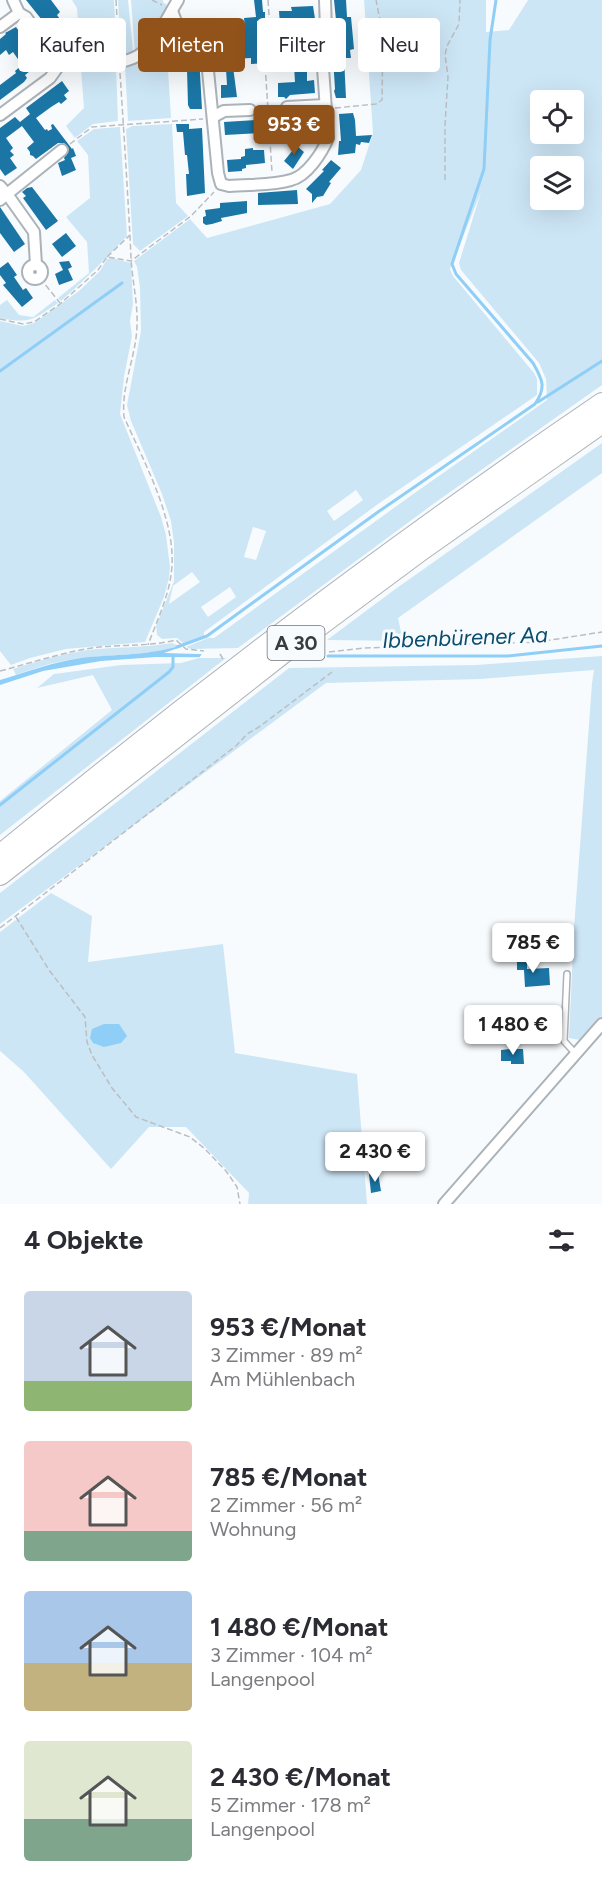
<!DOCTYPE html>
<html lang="de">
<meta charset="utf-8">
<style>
body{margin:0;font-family:Figtree,sans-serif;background:#f7f7f7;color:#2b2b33;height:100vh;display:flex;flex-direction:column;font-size:22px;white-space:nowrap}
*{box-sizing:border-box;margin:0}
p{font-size:20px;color:#7c7c81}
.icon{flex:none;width:33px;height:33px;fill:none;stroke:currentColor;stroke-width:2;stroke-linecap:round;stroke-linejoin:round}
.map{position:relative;height:1204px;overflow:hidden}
.panel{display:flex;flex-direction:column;background:#fff;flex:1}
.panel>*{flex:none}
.hud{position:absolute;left:18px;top:18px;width:567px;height:54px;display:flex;gap:12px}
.tools{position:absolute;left:530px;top:90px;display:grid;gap:12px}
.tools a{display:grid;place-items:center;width:54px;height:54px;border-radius:6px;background:#fff;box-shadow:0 6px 24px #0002;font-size:30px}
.price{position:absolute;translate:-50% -51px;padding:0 14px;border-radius:6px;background:#fff;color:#222;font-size:20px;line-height:39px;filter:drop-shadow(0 2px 3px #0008)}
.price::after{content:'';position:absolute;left:50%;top:36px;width:18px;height:14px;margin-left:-9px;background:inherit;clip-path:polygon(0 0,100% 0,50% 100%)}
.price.on{background:#92531b;color:#fff}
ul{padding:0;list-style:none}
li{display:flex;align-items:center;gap:18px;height:150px;padding:0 24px}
li span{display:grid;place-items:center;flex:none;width:168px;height:120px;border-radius:6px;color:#555}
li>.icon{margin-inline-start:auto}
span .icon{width:72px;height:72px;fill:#fffc;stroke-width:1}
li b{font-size:26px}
h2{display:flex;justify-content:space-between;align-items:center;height:72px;padding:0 24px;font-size:26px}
.pill{padding:0 21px;border-radius:6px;background:#fff;box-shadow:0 6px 24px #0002;font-size:21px;line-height:54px}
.pill.on{background:#92531b;color:#fff}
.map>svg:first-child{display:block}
</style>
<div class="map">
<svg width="602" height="1204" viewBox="0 0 602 1204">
<rect width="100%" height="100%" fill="#f7fbfe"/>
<g fill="#cde6f6" fill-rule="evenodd">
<polygon points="72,0 114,0 117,58 98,59 97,50 80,51 77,8"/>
<polygon points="118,0 128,0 133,51 121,55"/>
<polygon points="131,0 163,0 163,2 168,6 149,35 135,52"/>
<path d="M 364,0 L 486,0 L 486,32 L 509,30 L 528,0 L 602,0 L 602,385 L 436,502 L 238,648 L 191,649 L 186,647 L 208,638 L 214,638 L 416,492 L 547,400 L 546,379 L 539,363 L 461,270 L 459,263 L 481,192 L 450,269 L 453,276 L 534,373 L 537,379 L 537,395 L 378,504 L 204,632 L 204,636 L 198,639 L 183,643 L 177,638 L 162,639 L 157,635 L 156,626 L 174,581 L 174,543 L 171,521 L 162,494 L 131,421 L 127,405 L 141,331 L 140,288 L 137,267 L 134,261 L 190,219 L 207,238 L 330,204 L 361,170 L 373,133 ZM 540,100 L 573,100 L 573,134 L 540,134 ZM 540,166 L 573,166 L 573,200 L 540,200 ZM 356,490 L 363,500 L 334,521 L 327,511 ZM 253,527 L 266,531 L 256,560 L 244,557 ZM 192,572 L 200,582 L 169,604 L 173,586 ZM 230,587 L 236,597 L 208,617 L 201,607 Z"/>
<polygon points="163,49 167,54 171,118 128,121 125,66 140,63 144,59 150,64"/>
<polygon points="116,65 118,121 93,124 75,138 66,126 84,108 81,69"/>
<polygon points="172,124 176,203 188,216 140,251 133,244 126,129 132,126"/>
<path d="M 120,127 L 127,236 C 106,258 85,280 61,301 L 58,298 L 89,273 L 87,242 L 66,217 L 90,198 L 88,155 L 77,141 L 94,129 Z"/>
<polygon points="112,258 131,263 133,304 130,321 132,336 124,377 120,414 161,517 166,535 170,567 169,578 164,597 145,642 66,649 30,658 11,665 0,651 0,321 23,326 34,323 79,291 100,271 107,259"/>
<path d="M 7,300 L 19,315 L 33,317 L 55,300 L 58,303 C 33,320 30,324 0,318 L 0,305 Z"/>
<polygon points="602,443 602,473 398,618 403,641 327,640 394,590"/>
<path d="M 172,643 L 179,646 C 146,656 116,654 83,658 C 59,660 38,667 16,675 L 13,669 C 38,661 62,654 87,650 C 115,647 144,648 172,643 Z"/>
<polygon points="602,656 602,1016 580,1040 569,1038 574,928 592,683 594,670 480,679 326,683 0,924 0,893 289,668 476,665"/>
<polygon points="199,658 226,658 0,835 0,801 112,710 93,675 37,688 54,674 121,665 181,663"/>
<polygon points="51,893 92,916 88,962 223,944 235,1053 357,1074 367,1204 248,1204 249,1193 186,1127 149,1127 111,1169 24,1072 0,1051 0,932"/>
</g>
<g fill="#8ecef7">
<path d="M 179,646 L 181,647 L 164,653 L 327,658 L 156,657 L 101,661 L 43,671 L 0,685 L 0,680 C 27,672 53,662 81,658 C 116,654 144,656 179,646 Z"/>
<polygon points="104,1024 119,1024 127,1036 121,1043 104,1047 93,1043 90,1038 92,1029"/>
</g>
<polygon fill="#f7fbfe" points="204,651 330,651 327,658 199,658"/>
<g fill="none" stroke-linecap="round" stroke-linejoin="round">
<g stroke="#8ecef7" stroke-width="3">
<polyline points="0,371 122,283"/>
<polyline points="538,402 602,361"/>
<path d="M 177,647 L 207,636 L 378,512 L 535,404 C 547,387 542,379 533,363 L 456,274 L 452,264 L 484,169 L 490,40 L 496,0"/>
<polyline points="328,656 507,656 602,646"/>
<polyline points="0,805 169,672 173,667 173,656"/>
</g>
</g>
<g fill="#1b76a5">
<polygon points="26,0 51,0 60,12 57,15 65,26 54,35"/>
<polygon points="254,0 262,0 263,12 265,12 265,19 257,21 259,54 310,50 311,65 307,66 307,81 314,80 315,93 290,95 286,99 284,97 278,97 278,83 295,82 294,66 278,66 272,65 272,63 251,64 251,58 232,59 237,97 221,98 221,85 227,85 226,69 221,70 217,30 245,28 244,18 256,17"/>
<polygon points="334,0 346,0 347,17 351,17 354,49 350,50 351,58 344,58 346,98 336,98 334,91 335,89 333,58 338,58 339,50"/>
<polygon points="313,6 316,25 305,26 304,23 280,25 279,11 292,11 291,7"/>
<polygon points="16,27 23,37 19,41 30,54 35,50 43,61 25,75 27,78 24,82 0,100 0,85 16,73 15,71 22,65 13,52 9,55 6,50 0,55 0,39 6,34 5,33"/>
<polygon points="187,45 189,46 191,57 199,56 202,109 190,109 188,105 187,70 185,70 184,60 179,60 178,46"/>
<polygon points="62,81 69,91 64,95 67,99 61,104 59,102 51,107 36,118 45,130 47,129 48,131 52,129 51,125 53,124 72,149 73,148 76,156 71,158 76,170 62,176 58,163 65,160 64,158 69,149 64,143 58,143 36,159 33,156 30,155 30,152 27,148 34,142 22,126 6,138 13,148 10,151 14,155 10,158 17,168 5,176 0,169 0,128 15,117 20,122 30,114 26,108"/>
<polygon points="282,113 283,121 315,117 316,128 303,130 303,133 276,135 276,132 225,135 224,122 271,119 275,114"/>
<polygon points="353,113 355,120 356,136 372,135 369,143 361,142 360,145 356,144 355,153 338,155 339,141 341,141 339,114"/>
<polygon points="176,124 189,124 189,129 202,128 205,193 187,196 186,174 189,174 187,155 185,155 183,132 177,132"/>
<polygon points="292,142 304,152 293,169 284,161 293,150"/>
<polygon points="253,148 253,150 264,150 265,163 246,165 246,168 242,169 242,171 228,172 227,160 241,159 241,157 245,156 245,149"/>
<polygon points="331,160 341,168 329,182 331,183 323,196 317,197 312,203 312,194 306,189 324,171 322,170"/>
<polygon points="32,187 58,221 46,230 23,198 26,196 22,192 27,188"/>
<polygon points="297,190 298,204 258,205 258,193"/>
<polygon points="247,201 247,213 221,218 222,221 212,224 206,225 203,223 203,217 206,216 205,210 220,208 220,203"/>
<polygon points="0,207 25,244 14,252 0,233"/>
<polygon points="66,233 76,246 62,257 52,244"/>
<polygon points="69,261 72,267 68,269 73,280 59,285 55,274 63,270 59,262"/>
<polygon points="8,262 17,275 14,277 23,290 26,288 33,298 22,307 3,285 6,283 0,275 0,268"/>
<polygon points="517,956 527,956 527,969 549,968 550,985 525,987 524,970 517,970"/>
<polygon points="510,1049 523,1049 524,1064 511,1064 511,1061 501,1061 501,1050"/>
<polygon points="378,1173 381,1191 371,1193 369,1174"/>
</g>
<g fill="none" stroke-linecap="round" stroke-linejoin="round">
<g stroke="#acb3b8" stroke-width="8">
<polyline id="service" points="567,974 564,1041 575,1053"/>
</g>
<g stroke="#acb3b8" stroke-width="14">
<g id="minor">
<polyline points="13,0 19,13 26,17 60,64"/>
<path d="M 172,11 L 179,29 L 196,38 L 206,50 L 218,173 L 221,184 L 229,186 C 249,184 272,186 291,180 C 307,176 322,153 328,138 L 321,40 L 326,30 L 325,0"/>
<polyline points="270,25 271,42 321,40"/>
<polyline points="0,27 19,13"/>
<polyline points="287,107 325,105"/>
<path d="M 0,115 L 50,78 L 60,64 C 83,65 129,68 145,50 C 159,36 168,16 178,0"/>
<polyline points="213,117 224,111 250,110"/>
<polyline points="0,186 7,194 0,200"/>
<circle cx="35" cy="272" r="7"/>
<polyline points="36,265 34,232 7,194 62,150"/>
<polyline points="444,1204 602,1024"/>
</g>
</g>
<g stroke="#acb3b8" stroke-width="22">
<g id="motorway">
<path d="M 0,855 C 194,696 395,544 602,403"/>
<polyline points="0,875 291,647 423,549 602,423"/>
</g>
</g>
<g stroke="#babec0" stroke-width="1.5" stroke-dasharray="6 3" stroke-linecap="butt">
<polyline points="116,0 119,53"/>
<polyline points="152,0 162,5"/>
<polyline points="268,0 269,15"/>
<polyline points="264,48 272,172"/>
<path d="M 120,73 C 124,134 128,196 131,257 C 132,280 138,303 137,326 C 136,357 121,386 124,417 C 144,462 179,525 171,575 C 168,598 156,623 148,645"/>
<polyline points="335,108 376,104 382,100 383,35 376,0"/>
<polyline points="259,109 276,108"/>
<polyline points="70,144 92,127 203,119"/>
<polyline points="445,180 445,125 448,77 445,55 447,46 459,24 460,0"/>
<polyline points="107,257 130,235"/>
<polyline points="40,278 60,303"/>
<polyline points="0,319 23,324 34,322 60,304 98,270 107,257 131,261 191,216 214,192"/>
<polyline points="329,652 364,648 538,642 602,632"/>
<polyline points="220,654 223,659"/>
<path d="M 0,671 C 31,663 60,653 92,648 C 120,644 148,647 176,640 L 186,649 L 204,651"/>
<polyline points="16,917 49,970 85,1017 87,1042 92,1055 112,1088 136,1117 190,1137 205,1149 226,1171 237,1187 240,1204"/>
<polyline points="0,928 237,745 247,734 259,727 332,672"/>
</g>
<use href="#service" stroke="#fff" stroke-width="5"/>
<use href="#minor" stroke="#fff" stroke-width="10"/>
<use href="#motorway" stroke="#fff" stroke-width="20"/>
</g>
<g text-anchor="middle" stroke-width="6" stroke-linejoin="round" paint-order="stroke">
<rect fill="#f7fbfe" stroke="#727578" stroke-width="1.5" x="267.5" y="626" width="57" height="34" rx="4.5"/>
<g font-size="20" font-weight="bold" fill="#393c3e">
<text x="296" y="650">A 30</text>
</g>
<g font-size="22" font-style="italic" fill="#094d6e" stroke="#f7fbfe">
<text transform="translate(465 637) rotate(-2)" y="8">Ibbenbürener Aa</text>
</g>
</g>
</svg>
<div class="tools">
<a><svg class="icon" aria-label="locate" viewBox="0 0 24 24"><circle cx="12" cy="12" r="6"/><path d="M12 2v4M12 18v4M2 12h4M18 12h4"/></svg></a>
<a><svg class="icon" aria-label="layers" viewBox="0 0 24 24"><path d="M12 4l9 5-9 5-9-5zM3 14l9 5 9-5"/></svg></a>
</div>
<b class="price on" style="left:294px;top:156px">953 €</b>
<b class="price" style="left:533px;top:974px">785 €</b>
<b class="price" style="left:513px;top:1056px">1 480 €</b>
<b class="price" style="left:375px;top:1183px">2 430 €</b>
<div class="hud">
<a class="pill">Kaufen</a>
<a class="pill on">Mieten</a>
<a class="pill">Filter</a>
<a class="pill">Neu</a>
</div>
</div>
<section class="panel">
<h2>4 Objekte<svg class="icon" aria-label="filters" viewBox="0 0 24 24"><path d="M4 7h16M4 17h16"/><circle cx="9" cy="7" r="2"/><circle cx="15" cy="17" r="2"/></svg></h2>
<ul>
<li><span style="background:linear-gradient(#c9d6e8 75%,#8fb573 0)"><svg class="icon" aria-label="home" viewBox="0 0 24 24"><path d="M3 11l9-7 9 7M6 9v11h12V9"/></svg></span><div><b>953 €/Monat</b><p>3 Zimmer · 89 m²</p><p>Am Mühlenbach</p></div></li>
<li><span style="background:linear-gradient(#f6c9c9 75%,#7fa58c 0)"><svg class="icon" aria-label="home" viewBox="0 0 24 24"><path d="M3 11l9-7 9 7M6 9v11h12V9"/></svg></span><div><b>785 €/Monat</b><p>2 Zimmer · 56 m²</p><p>Wohnung</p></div></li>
<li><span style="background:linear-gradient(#a9c7e8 60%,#c2b280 0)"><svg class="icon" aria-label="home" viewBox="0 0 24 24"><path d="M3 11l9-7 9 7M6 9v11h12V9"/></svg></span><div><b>1 480 €/Monat</b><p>3 Zimmer · 104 m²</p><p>Langenpool</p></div></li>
<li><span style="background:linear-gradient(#dfe7d0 65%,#7fa58c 0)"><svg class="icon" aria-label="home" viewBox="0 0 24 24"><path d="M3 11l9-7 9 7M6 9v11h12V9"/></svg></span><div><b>2 430 €/Monat</b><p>5 Zimmer · 178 m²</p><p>Langenpool</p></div></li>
</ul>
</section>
